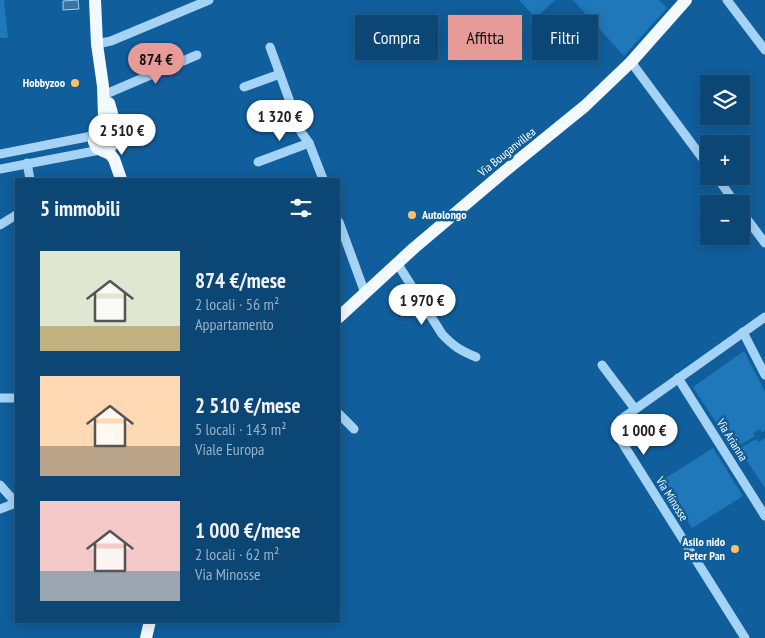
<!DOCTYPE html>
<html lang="it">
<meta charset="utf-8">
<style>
body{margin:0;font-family:"PT Sans Narrow",sans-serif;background:#1a507d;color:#f1f3f6;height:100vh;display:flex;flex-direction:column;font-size:19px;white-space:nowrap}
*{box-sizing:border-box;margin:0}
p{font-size:16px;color:#9ab1c5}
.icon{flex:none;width:28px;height:28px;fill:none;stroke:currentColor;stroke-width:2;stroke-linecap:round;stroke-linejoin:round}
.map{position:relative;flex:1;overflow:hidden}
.panel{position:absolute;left:15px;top:178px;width:325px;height:445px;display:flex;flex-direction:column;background:#0c4675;border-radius:0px;box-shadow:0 2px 12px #0003,0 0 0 1px #2c5e87}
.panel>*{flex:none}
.guide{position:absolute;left:355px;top:15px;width:335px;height:45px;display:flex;gap:10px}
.fabs{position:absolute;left:700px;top:75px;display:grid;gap:10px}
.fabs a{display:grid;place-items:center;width:50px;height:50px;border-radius:0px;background:#0c4675;box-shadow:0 2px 12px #0003,0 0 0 1px #2c5e87;font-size:25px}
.price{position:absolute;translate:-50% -42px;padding:0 11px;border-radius:18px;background:#fff;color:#222;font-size:16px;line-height:32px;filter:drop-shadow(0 1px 2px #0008)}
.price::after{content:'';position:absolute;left:50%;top:30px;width:15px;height:11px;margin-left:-8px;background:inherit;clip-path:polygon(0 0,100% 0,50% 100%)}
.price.on{background:#e69b98;color:#111}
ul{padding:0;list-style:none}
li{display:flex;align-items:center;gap:15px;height:125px;padding:0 25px}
li span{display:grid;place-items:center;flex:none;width:140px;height:100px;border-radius:0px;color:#555}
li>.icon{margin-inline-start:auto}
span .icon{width:60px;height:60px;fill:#fffc;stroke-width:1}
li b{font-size:21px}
h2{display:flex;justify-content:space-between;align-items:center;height:60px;padding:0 25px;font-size:21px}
.chip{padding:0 18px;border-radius:0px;background:#0c4675;box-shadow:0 2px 12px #0003,0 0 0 1px #2c5e87;font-size:18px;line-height:45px}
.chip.on{background:#e69b98;color:#111}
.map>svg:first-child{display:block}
</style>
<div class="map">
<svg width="765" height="638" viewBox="0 0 765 638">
<rect width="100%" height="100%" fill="#105e9c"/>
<g fill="#1f78b9">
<polygon points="0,0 4,0 8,38 0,38"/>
<polygon points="519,0 555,0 536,18"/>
<polygon points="573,0 659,0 667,8 624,56"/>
<polygon points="744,351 765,392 765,430 762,432 760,429 753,433 755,436 738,446 735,443 728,441 693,387"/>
<polygon points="765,438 765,488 739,449 756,439 758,442"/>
<polygon points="713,448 743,496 692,528 661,481"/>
</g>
<polygon fill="#3c739f" stroke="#96d0f8" points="78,0 79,9 63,10 63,1"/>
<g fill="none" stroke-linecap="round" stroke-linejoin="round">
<g stroke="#a5d3f5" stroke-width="9">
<polyline points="727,0 765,50"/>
<polyline points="97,44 111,41 209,0"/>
<polyline points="270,47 301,132 309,143 323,179"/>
<polyline points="631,62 709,167"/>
<polyline points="244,87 280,74"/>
<polyline points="106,94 197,55"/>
<polyline points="0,154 87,137 97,133"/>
<polyline points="258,162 309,143"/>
<polyline points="27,163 30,179"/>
<polyline points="0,169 100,150"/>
<polyline points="716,176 736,204"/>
<polyline points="741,211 765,243"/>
<polyline points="339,222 365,293"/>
<polyline points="0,225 16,215"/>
<path d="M 397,263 L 442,334 C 453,346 461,351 476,357"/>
<polyline points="743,332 765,375"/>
<polyline points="602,365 635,409"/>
<polyline points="678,378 765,516"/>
<polyline points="0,398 16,398"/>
<polyline points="339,414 354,429"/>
<polyline points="0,485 16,503 0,509"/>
<path d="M 745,638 L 618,436 C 617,430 617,425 620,420 L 765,317"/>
</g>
<g stroke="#f2f9ff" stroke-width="12">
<polyline points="95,0 97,44 103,86 104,115 101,127 95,136 94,142 97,148 110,154 114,159 121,179"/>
<path d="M 103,151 L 110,148 C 119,137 113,115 109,103"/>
<polyline points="339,317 414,248 505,171 585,106 631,62 686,0"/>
<polyline points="146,638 150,621"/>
</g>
</g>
<g fill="#ffc168" stroke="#105e9c" stroke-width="2">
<circle cx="75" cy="83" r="5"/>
<circle cx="412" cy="215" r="5"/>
<circle cx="735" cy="549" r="5"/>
</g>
<g text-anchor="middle" stroke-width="5" stroke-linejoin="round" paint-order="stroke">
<g font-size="12" font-weight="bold" fill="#fff" stroke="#105e9c" text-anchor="end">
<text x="65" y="87">Hobbyzoo</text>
<text x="422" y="219" text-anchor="start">Autolongo</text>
<text x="725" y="546">Asilo nido<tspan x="725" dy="14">Peter Pan</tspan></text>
</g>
<g font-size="12" fill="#fff" stroke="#105e9c">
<text transform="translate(507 152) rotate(-39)" y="4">Via Bouganvillea</text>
<text transform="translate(732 440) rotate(58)" y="4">Via Arianna</text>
<text transform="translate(672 499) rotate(58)" y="4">Via Minosse</text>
</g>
</g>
</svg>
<div class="fabs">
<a><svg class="icon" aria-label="layers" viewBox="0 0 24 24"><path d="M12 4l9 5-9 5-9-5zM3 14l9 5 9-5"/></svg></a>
<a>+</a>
<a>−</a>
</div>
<b class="price on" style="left:156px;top:85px">874 €</b>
<b class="price" style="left:280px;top:142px">1 320 €</b>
<b class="price" style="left:122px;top:156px">2 510 €</b>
<b class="price" style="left:422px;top:326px">1 970 €</b>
<b class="price" style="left:644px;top:456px">1 000 €</b>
<div class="guide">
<a class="chip">Compra</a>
<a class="chip on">Affitta</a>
<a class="chip">Filtri</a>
</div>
<section class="panel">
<h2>5 immobili<svg class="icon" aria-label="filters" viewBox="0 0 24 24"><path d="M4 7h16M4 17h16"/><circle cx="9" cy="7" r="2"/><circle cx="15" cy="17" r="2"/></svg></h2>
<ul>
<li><span style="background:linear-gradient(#dfe7d0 75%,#c2b280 0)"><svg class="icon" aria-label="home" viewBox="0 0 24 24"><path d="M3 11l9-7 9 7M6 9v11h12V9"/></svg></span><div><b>874 €/mese</b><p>2 locali · 56 m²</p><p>Appartamento</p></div></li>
<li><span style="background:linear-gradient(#ffd9b3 70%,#b9a48a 0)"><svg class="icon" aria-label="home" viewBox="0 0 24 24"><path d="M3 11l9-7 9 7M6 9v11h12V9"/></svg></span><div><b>2 510 €/mese</b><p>5 locali · 143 m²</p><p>Viale Europa</p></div></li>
<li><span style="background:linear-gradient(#f6c9c9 70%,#9aa5b1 0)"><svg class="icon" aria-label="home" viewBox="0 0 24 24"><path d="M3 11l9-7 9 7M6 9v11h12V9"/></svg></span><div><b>1 000 €/mese</b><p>2 locali · 62 m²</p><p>Via Minosse</p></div></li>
</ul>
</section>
</div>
